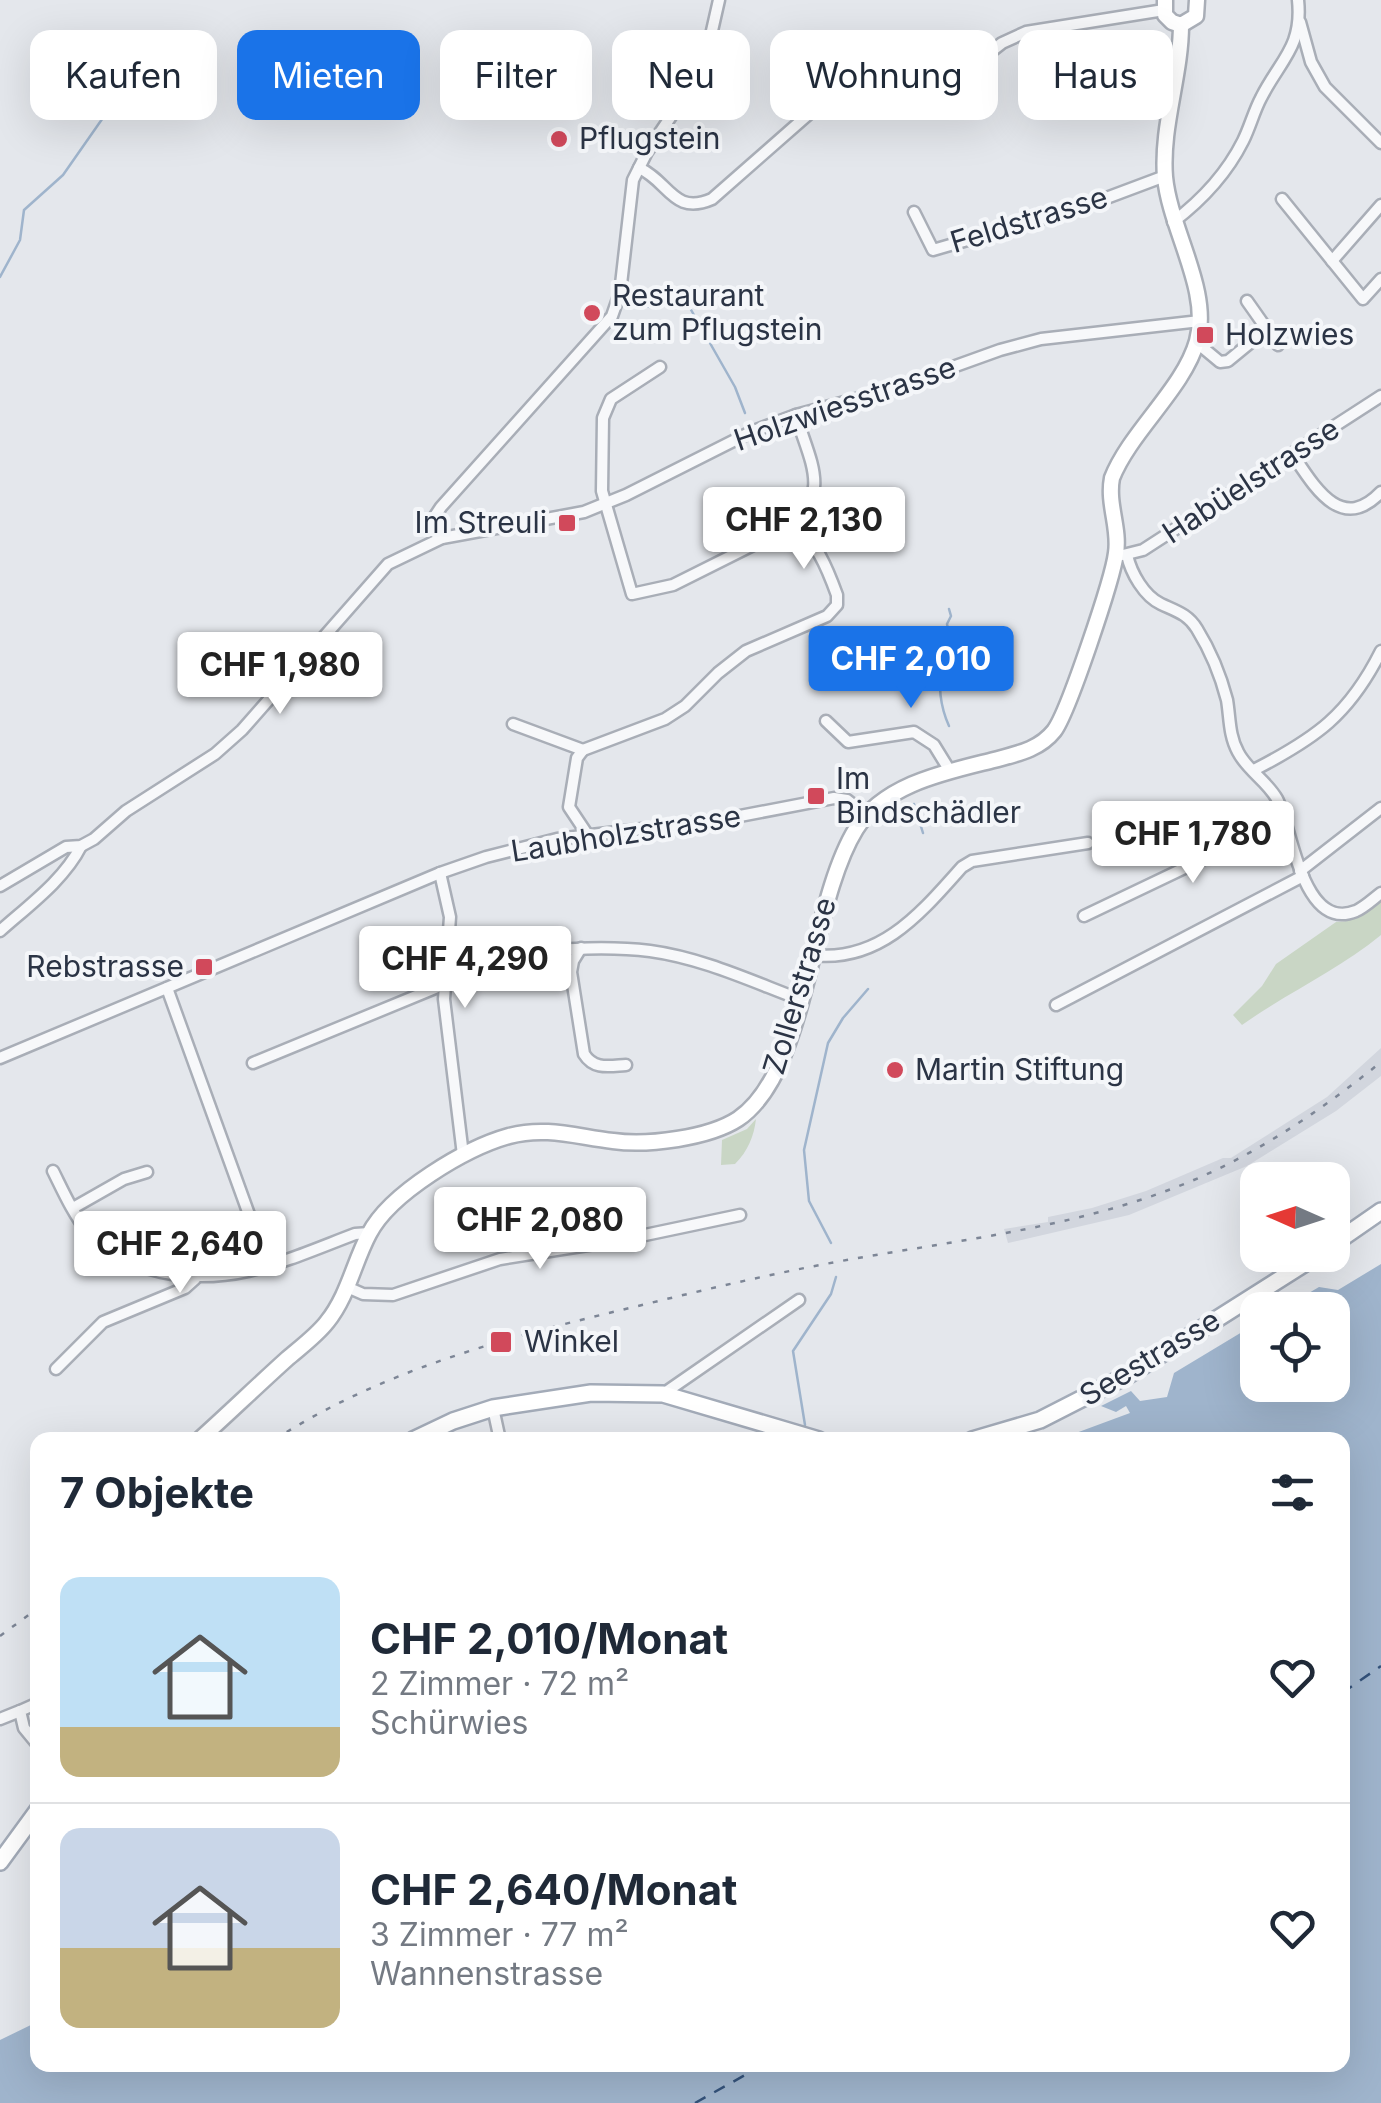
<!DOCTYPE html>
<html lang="de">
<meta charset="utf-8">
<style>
body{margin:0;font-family:Inter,sans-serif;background:#f2f2f3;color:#1f2937;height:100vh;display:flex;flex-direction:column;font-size:38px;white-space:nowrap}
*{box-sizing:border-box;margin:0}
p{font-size:32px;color:#747a83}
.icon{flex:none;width:55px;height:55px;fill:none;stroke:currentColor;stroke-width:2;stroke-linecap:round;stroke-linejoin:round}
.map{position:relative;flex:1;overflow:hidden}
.side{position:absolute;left:30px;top:1432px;width:1320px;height:640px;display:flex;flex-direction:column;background:#fff;border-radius:20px;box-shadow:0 10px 40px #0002}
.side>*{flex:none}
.guide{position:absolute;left:30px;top:30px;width:1322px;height:90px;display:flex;gap:20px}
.needle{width:65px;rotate:273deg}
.tools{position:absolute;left:1240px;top:1162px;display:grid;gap:20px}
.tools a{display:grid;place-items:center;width:110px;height:110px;border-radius:20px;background:#fff;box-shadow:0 10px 40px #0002;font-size:50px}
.price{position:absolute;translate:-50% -85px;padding:0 22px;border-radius:10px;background:#fff;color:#222;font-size:32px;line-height:65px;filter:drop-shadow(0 2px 5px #0008)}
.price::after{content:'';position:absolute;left:50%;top:60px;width:30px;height:22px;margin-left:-15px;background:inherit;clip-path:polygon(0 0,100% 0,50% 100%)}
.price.active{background:#1a73e8;color:#fff}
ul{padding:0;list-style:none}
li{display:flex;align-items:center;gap:30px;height:250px;padding:0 30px}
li+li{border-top:2px solid #e0e1e3}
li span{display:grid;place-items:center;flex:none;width:280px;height:200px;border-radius:20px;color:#555}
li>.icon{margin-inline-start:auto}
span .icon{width:120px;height:120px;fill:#fffc;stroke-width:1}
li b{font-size:42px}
h2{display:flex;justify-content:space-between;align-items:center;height:120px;padding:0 30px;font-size:42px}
.tag{padding:0 35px;border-radius:20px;background:#fff;box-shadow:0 10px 40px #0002;font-size:35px;line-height:90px}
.tag.active{background:#1a73e8;color:#fff}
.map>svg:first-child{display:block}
</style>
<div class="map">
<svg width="1381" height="2103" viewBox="0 0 1381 2103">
<rect width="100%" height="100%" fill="#e4e7ec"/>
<polygon fill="#d2d6de" points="1381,1048 1381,1076 1336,1111 1247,1166 1129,1215 1008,1243 1004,1229 1048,1222 1048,1217 1092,1208 1146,1191 1223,1158 1231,1158 1327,1097"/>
<g fill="#c9d6c5">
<path d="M 1381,899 L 1381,935 C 1338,970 1287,993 1242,1025 L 1233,1015 L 1262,986 L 1276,964 L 1336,922 L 1348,921 Z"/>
<path d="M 756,1119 C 754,1136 748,1151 735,1164 L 721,1165 L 722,1140 L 747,1129 Z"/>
</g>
<polygon fill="#9fb4cc" points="1381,1264 1381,2103 0,2103 0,2040 37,2022 38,2065 1342,2065 1342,1440 1057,1440 1130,1413 1126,1406 1116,1412 1101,1406 1131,1391 1140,1401 1167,1397 1174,1373 1257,1323 1258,1385 1332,1385 1332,1310 1280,1310 1319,1287 1338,1290"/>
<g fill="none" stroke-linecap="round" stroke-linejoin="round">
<g stroke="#9fb4cc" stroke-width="2.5">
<polyline points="0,277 20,240 24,210 63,175 135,72"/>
<polyline points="632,302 650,307 680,297 686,301 735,387 745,413"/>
<path d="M 949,726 C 940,706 938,684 942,663 C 945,647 952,640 947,624 L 951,616 L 949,609"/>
<polyline points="914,804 923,833"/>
<polyline points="831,1243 809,1201 804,1150 828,1043 843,1018 868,989"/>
<polyline points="805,1425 793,1351 831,1294 836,1277"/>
</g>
<g stroke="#34527a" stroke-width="2.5" stroke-dasharray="12 10" stroke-linecap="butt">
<polyline points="1342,1693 1381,1666"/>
<polyline points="695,2103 763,2065"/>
</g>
<g stroke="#a9aeb7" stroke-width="15">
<g id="street">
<polyline points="1300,22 1311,62 1325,87 1381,143"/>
<polyline points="974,65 1002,43 1026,32 1164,10"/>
<path d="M 639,168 C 669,181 673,216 712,199 L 844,83"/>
<polyline points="1282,199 1363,299 1381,279"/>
<polyline points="914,212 933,250 1085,206 1165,176"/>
<path d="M 1173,222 C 1202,200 1227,173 1243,141 C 1250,127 1254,111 1261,98 C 1280,60 1303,47 1298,0"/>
<polyline points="1332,261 1381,205"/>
<polyline points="1247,301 1278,345"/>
<polyline points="1196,342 1220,362 1228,361 1267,329"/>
<path d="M 660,367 L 611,399 L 603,418 L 602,491 L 632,594 L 673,585 L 791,526 C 832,492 809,460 796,415"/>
<path d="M 1293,455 C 1314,486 1341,534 1381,492"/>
<polyline points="442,538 433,530 433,519 441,507 612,316 620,293 633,180 647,152 698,76 709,44 719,0"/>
<polyline points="1123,555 1143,550 1381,396"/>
<path d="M 1127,555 C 1131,573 1144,596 1161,604 C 1176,611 1188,614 1197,629 C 1210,650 1221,677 1227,700 C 1230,718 1229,736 1238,752 C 1247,770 1267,781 1277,799 C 1292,827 1302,933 1356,911 C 1365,907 1373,899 1381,893"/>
<polyline points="826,721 848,742 914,732 934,745 950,771"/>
<polyline points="513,724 583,750"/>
<path d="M 583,750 L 665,719 L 685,706 L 718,673 L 746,651 L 827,616 L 837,605 L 837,595 C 829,573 815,535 791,526"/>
<polyline points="583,750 577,758 569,807 587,834"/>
<path d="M 1254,770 C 1316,738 1349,715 1381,651"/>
<polyline points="1300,871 1381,808"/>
<polyline points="440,873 450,917 444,999 463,1155"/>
<polyline points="0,886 66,847 81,846 94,839 126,811 215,754 242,730 388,564 442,538 584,512 626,495 751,432 796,415 886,391 1000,350 1041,339 1200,321"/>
<polyline points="1084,916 1285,820"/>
<path d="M 0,931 C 28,906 64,880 81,846"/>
<path d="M 581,948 L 573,961 L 571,972 L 584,1054 C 594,1070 609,1066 626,1065"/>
<path d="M 524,952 C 566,949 609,946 650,951 C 702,958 751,981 799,999"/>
<path d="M 812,955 C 880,963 921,913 962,867 L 972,861 L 1088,843"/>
<polyline points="167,988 268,1267"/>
<polyline points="1056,1005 1303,876"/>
<polyline points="0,1058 440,873 486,857 557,839 719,820 834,798 847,800 866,815"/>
<polyline points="253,1063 445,984"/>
<path d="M 53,1171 C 63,1191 73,1214 88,1232 C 107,1253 134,1266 161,1272 C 233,1287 289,1259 355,1234 L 369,1233"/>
<polyline points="73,1208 124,1179 147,1172"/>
<polyline points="347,1287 363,1294 393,1295 500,1259 626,1239 740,1215"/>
<polyline points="56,1369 103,1322 185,1288 195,1279"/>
<polyline points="663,1394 799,1300"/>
<polyline points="493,1408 500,1440"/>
<polyline points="38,1703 20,1711 24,1728 38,1745"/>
<polyline points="0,1719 20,1711"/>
</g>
</g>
<g stroke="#a9aeb7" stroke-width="19">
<g id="secondary">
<polyline points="1165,0 1165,15 1172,22 1181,25 1196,16 1197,0"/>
<path d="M 199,1440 C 229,1413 258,1385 288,1358 C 301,1347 317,1335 327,1322 C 348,1296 354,1262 369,1234 C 390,1193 466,1148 509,1136 C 546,1126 577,1137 613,1141 C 647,1146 709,1138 738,1119 C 808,1072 809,905 856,829 C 884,784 946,772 994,760 C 1016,754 1039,750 1054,731 C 1068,713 1113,578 1116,553 C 1120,528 1107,504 1112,478 C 1130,432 1184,388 1197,341 C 1211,290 1170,230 1165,177 C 1161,126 1181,76 1181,25"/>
</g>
</g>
<g stroke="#a3abb8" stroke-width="20">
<g id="primary">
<polyline points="1332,1245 1381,1211"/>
<polyline points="413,1440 453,1421 493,1408 591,1393 663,1394 819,1440"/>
<polyline points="972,1440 1040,1420 1130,1374 1318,1255"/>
<polyline points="0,1862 38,1810"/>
</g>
</g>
<use href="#street" stroke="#f7f8fa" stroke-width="10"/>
<use href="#secondary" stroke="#fff" stroke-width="14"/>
<use href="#primary" stroke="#fff" stroke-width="15"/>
<g stroke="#7d8696" stroke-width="2.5" stroke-dasharray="5 10" stroke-linecap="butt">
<path d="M 274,1440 C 384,1369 508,1337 634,1307 C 711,1288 787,1270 864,1257 C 969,1239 1075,1226 1174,1188 C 1250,1159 1318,1113 1381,1062"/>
<polyline points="0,1636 38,1608"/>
</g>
</g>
<g fill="#d1495b" stroke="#f4f6f9" stroke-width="4">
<circle cx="559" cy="139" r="10"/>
<circle cx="592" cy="313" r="10"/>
<rect x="1195" y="325" width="20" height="20" rx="5"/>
<rect x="557" y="513" width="20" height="20" rx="5"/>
<rect x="806" y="786" width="20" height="20" rx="5"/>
<rect x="194" y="957" width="20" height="20" rx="5"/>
<circle cx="895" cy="1070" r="10"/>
<rect x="489" y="1330" width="24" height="24" rx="5"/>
</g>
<g text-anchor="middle" stroke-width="8" stroke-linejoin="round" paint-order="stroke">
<g font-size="30" fill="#2b3445" stroke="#f4f6f9" text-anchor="start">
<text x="579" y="149">Pflugstein</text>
<text x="612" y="306">Restaurant<tspan x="612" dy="34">zum Pflugstein</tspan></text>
<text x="1225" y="345">Holzwies</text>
<text x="547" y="533" text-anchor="end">Im Streuli</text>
<text x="836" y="789">Im<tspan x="836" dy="34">Bindschädler</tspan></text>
<text x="184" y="977" text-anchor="end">Rebstrasse</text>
<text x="915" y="1080">Martin Stiftung</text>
<text x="524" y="1352">Winkel</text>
</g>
<g font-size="30" fill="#2b3445" stroke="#f4f6f9">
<text transform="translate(1029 220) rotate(-17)" y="10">Feldstrasse</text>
<text transform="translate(845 404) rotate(-19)" y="10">Holzwiesstrasse</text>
<text transform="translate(1251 481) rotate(-33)" y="10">Habüelstrasse</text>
<text transform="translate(626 834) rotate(-9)" y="10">Laubholzstrasse</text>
<text transform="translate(800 986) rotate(-73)" y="10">Zollerstrasse</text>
<text transform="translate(1150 1358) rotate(-31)" y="10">Seestrasse</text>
</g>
</g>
</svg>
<div class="tools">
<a><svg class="needle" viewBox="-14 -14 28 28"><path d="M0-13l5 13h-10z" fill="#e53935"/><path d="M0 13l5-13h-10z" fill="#747a83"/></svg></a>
<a><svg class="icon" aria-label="locate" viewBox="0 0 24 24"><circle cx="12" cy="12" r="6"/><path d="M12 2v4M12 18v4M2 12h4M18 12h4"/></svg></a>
</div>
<b class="price" style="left:804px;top:572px">CHF 2,130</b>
<b class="price active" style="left:911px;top:711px">CHF 2,010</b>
<b class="price" style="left:280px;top:717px">CHF 1,980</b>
<b class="price" style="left:1193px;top:886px">CHF 1,780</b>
<b class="price" style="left:465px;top:1011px">CHF 4,290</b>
<b class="price" style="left:540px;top:1272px">CHF 2,080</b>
<b class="price" style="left:180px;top:1296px">CHF 2,640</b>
<div class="guide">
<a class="tag">Kaufen</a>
<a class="tag active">Mieten</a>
<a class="tag">Filter</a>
<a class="tag">Neu</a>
<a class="tag">Wohnung</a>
<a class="tag">Haus</a>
</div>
<section class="side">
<h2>7 Objekte<svg class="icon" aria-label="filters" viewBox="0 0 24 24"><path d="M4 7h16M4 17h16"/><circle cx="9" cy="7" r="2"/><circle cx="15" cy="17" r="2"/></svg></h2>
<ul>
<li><span style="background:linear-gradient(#bfe0f5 75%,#c2b280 0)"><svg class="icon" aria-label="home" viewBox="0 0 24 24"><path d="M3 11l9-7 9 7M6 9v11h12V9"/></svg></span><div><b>CHF 2,010/Monat</b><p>2 Zimmer · 72 m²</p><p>Schürwies</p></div><svg class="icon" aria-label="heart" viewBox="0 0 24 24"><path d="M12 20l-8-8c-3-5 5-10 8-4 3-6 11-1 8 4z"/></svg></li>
<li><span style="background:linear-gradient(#c9d6e8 60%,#c2b280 0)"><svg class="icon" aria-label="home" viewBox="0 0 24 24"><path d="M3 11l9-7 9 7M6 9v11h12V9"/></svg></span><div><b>CHF 2,640/Monat</b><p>3 Zimmer · 77 m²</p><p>Wannenstrasse</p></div><svg class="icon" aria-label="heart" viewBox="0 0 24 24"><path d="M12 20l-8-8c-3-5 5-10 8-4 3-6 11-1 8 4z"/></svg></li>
</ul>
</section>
</div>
